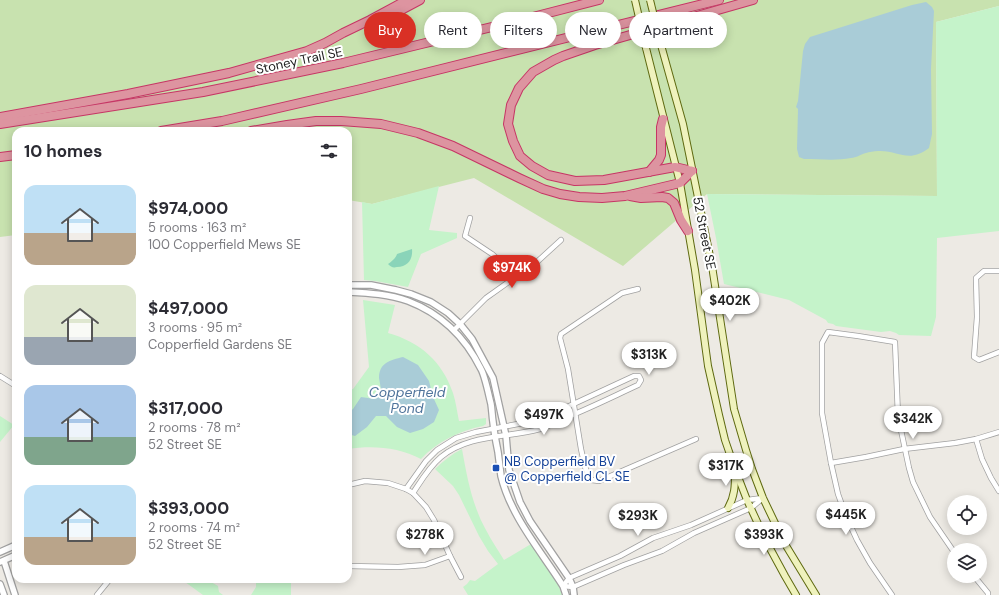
<!DOCTYPE html>
<meta charset="utf-8">
<style>
body{margin:0;font-family:"DM Sans",sans-serif;background:#f7f7f7;color:#2b2b33;height:100vh;display:flex;flex-direction:column;font-size:15px;white-space:nowrap}
*{box-sizing:border-box;margin:0}
p{font-size:13px;color:#7c7c81}
.icon{flex:none;width:22px;height:22px;fill:none;stroke:currentColor;stroke-width:2;stroke-linecap:round;stroke-linejoin:round}
.map{position:relative;flex:1;overflow:hidden}
.side{position:absolute;left:12px;top:127px;width:340px;height:456px;display:flex;flex-direction:column;background:#fff;border-radius:12px;box-shadow:0 2px 10px #0003}
.side>*{flex:none}
.hud{position:absolute;left:364px;top:12px;width:380px;height:36px;display:flex;gap:8px}
.buttons{position:absolute;left:947px;top:495px;display:grid;gap:8px}
.buttons a{display:grid;place-items:center;width:40px;height:40px;border-radius:50%;background:#fff;box-shadow:0 2px 10px #0003;font-size:20px}
.price{position:absolute;translate:-50% -34px;padding:0 9px;border-radius:14px;background:#fff;color:#222;font-size:13px;line-height:26px;filter:drop-shadow(0 1px 2px #0008)}
.price::after{content:'';position:absolute;left:50%;top:24px;width:12px;height:9px;margin-left:-6px;background:inherit;clip-path:polygon(0 0,100% 0,50% 100%)}
.price.active{background:#d93025;color:#fff}
ul{padding:0;list-style:none}
li{display:flex;align-items:center;gap:12px;height:100px;padding:0 12px}
li span{display:grid;place-items:center;flex:none;width:112px;height:80px;border-radius:12px;color:#555}
li>.icon{margin-inline-start:auto}
span .icon{width:48px;height:48px;fill:#fffc;stroke-width:1}
li b{font-size:17px}
h2{display:flex;justify-content:space-between;align-items:center;height:48px;padding:0 12px;font-size:17px}
.tag{padding:0 14px;border-radius:18px;background:#fff;box-shadow:0 2px 10px #0003;font-size:14px;line-height:36px}
.tag.active{background:#d93025;color:#fff}
.map>svg:first-child{display:block}
</style>
<div class="map">
<svg width="999" height="595" viewBox="0 0 999 595">
<rect width="100%" height="100%" fill="#edeae4"/>
<polygon fill="#c8e2af" points="0,0 999,0 999,6 936,22 937,196 707,194 623,266 474,178 372,204 348,200 348,131 16,131 16,235 0,237"/>
<g fill="#c5f3ca">
<polygon points="999,6 999,231 937,238 936,317 931,336 899,335 896,333 890,331 881,332 836,326 833,324 828,323 826,320 789,300 724,284 716,238 707,194 937,196 936,22"/>
<polygon points="439,186 429,230 457,233 457,238 421,254 408,287 375,281 364,280 362,202 372,204"/>
<path d="M 363,300 L 395,305 L 388,333 C 420,342 442,361 453,393 C 456,402 457,412 459,421 L 486,418 L 486,424 L 483,426 C 459,431 438,441 421,459 C 399,447 372,445 348,449 L 348,390 L 353,389 L 369,367 Z"/>
<polygon points="0,416 14,425 0,442"/>
<path d="M 462,449 C 467,477 472,505 486,530 C 491,540 498,550 504,560 L 531,544 L 558,584 L 562,595 L 468,595 L 463,587 L 467,584 L 470,580 L 475,581 L 498,564 L 488,551 L 479,536 L 459,495 L 453,486 L 435,469 C 443,461 452,454 462,449 Z"/>
<polygon points="181,579 201,579 204,581 210,579 211,582 218,586 219,592 223,595 203,595"/>
<polygon points="256,579 291,579 291,595 251,595 256,587"/>
</g>
<path fill="#8ad4b9" d="M 412,249 C 413,259 408,267 397,267 C 393,268 391,267 388,264 C 391,262 396,258 397,254 Z"/>
<g fill="#a9ccd7">
<path d="M 926,2 L 932,7 L 934,11 L 931,69 L 932,134 L 929,148 C 908,164 899,150 878,151 C 874,151 869,152 866,153 C 861,154 856,158 851,158 C 836,161 820,159 804,159 L 799,157 L 797,149 L 798,109 L 796,107 L 798,101 L 803,51 L 805,44 L 810,37 L 912,5 Z"/>
<path d="M 403,357 L 418,365 L 429,381 L 433,397 L 439,410 L 434,422 L 423,429 L 410,433 L 397,427 L 386,416 L 376,416 L 367,427 L 355,436 L 348,434 L 348,413 L 353,409 L 361,397 L 375,399 L 382,394 C 381,389 380,384 379,378 C 379,363 390,360 403,357 Z"/>
</g>
<g fill="none" stroke-linecap="round" stroke-linejoin="round">
<g stroke="#a1a1a1" stroke-width="6">
<g id="minor">
<polyline points="470,218 465,236 492,254 516,276"/>
<polyline points="999,271 984,271 976,278 977,317 974,357 979,360 999,352"/>
<polyline points="638,289 622,293 561,334 560,338 568,369 581,449 585,467 591,480 599,481 696,439"/>
<polyline points="454,330 486,298 538,261 561,240"/>
<polyline points="0,376 16,386"/>
<polyline points="976,439 982,459 991,478 999,491"/>
<polyline points="831,463 866,457 904,449 955,443 976,439 999,432"/>
<polyline points="348,485 365,481 388,483 406,489 413,493 426,507 434,520 450,556 425,565 398,567 348,566"/>
<path d="M 406,489 L 426,461 L 437,450 L 456,438 L 476,432 L 539,420 L 634,376 L 639,376 L 641,380 L 638,385 C 614,396 590,408 565,418 C 557,422 548,426 540,429 C 507,438 469,434 441,457 C 429,467 421,481 413,493"/>
<polyline points="450,556 461,577"/>
<polyline points="974,576 988,593 988,595"/>
<polyline points="563,586 569,578 620,556 653,538 691,525 747,500 763,498"/>
<polyline points="563,586 573,587 624,565 662,551 694,533 751,508 763,498"/>
<polyline points="97,595 110,579"/>
<polyline points="892,595 870,563 857,540 846,516 838,494 831,463 822,413 822,343 828,332 858,336 895,342 898,416 909,468 913,482 930,517 954,552"/>
</g>
</g>
<g stroke="#a1a1a1" stroke-width="8">
<g id="tertiary">
<polyline points="348,285 371,285 396,290 411,294 431,302 448,313 460,324 472,339 493,378 506,436 509,470 520,502 530,521 569,578 573,587 574,595"/>
<path d="M 348,292 C 368,293 389,294 408,301 C 442,314 465,337 481,369 C 485,376 489,396 491,404 C 492,410 492,416 493,422 C 494,432 496,442 498,452 C 499,460 500,468 501,476 C 511,517 541,551 563,586 L 566,595"/>
<polyline points="0,552 16,545"/>
<polyline points="4,561 15,595"/>
<polyline points="0,562 16,555"/>
<polyline points="0,584 4,595"/>
</g>
</g>
<g stroke="#5e6910" stroke-width="8">
<g id="secondary">
<polyline points="661,45 683,124 712,266 734,409 746,450 752,469 763,498 785,544 816,595"/>
<polyline points="646,48 680,183 695,270 708,366 719,415 725,440 735,469 747,500 766,541 785,576 796,595"/>
<path d="M 728,508 C 735,496 735,485 735,473"/>
</g>
</g>
<g stroke="#c63665" stroke-width="10">
<g id="motorway">
<polyline points="373,25 420,0"/>
<polyline points="0,117 128,94 229,73 307,51 325,43 343,33 370,20 407,0"/>
<polyline points="0,124 203,92 343,63 525,19 599,0"/>
<polyline points="161,131 222,121 361,89 719,0"/>
<polyline points="251,131 287,125 316,121 341,121 381,124 418,133 453,146 519,178 543,189 560,194 579,197 602,198 625,196 680,183 692,171"/>
<polyline points="0,157 16,155"/>
<polyline points="692,171 675,167 604,180 575,181 548,175 532,166 520,156 513,141 508,124 511,105 519,88 533,72 554,60 563,56 595,45 753,0"/>
<polyline points="649,172 659,160 661,155 661,127 663,119"/>
<polyline points="630,196 641,198 662,197 668,198 674,203 681,220 688,231"/>
</g>
</g>
<use href="#minor" stroke="#fff" stroke-width="4.5"/>
<use href="#tertiary" stroke="#fff" stroke-width="5.5"/>
<use href="#secondary" stroke="#eff2bd" stroke-width="6"/>
<use href="#motorway" stroke="#dd94a0" stroke-width="8"/>
<g stroke="#5e6910" stroke-width="8" stroke-linecap="butt">
<g id="secondary-bridge">
<polyline points="635,0 646,48"/>
<polyline points="650,0 661,45"/>
</g>
</g>
<use href="#secondary-bridge" stroke="#eff2bd" stroke-width="6"/>
</g>
<rect fill="#1a4fb4" stroke="#fff" stroke-width="1.5" x="492" y="464" width="8" height="8" rx="2"/>
<g text-anchor="middle" stroke-width="4" stroke-linejoin="round" paint-order="stroke">
<g font-size="13" fill="#1d1d1d" stroke="#fff">
<text transform="translate(299 60) rotate(-12)" y="5">Stoney Trail SE</text>
<text transform="translate(705 233) rotate(79)" y="5">52 Street SE</text>
</g>
<g font-size="13" fill="#164399" stroke="#fff" text-anchor="start">
<text x="504" y="466">NB Copperfield BV<tspan x="504" dy="15">@ Copperfield CL SE</tspan></text>
</g>
<g font-size="14" font-style="italic" fill="#51759c" stroke="#fff">
<text x="407" y="397">Copperfield<tspan x="407" dy="16">Pond</tspan></text>
</g>
</g>
</svg>
<div class="buttons">
<a><svg class="icon" aria-label="locate" viewBox="0 0 24 24"><circle cx="12" cy="12" r="6"/><path d="M12 2v4M12 18v4M2 12h4M18 12h4"/></svg></a>
<a><svg class="icon" aria-label="layers" viewBox="0 0 24 24"><path d="M12 4l9 5-9 5-9-5zM3 14l9 5 9-5"/></svg></a>
</div>
<b class="price active" style="left:512px;top:289px">$974K</b>
<b class="price" style="left:730px;top:322px">$402K</b>
<b class="price" style="left:649px;top:376px">$313K</b>
<b class="price" style="left:544px;top:436px">$497K</b>
<b class="price" style="left:913px;top:440px">$342K</b>
<b class="price" style="left:726px;top:487px">$317K</b>
<b class="price" style="left:846px;top:536px">$445K</b>
<b class="price" style="left:638px;top:537px">$293K</b>
<b class="price" style="left:425px;top:556px">$278K</b>
<b class="price" style="left:764px;top:556px">$393K</b>
<div class="hud">
<a class="tag active">Buy</a>
<a class="tag">Rent</a>
<a class="tag">Filters</a>
<a class="tag">New</a>
<a class="tag">Apartment</a>
</div>
<section class="side">
<h2>10 homes<svg class="icon" aria-label="filters" viewBox="0 0 24 24"><path d="M4 7h16M4 17h16"/><circle cx="9" cy="7" r="2"/><circle cx="15" cy="17" r="2"/></svg></h2>
<ul>
<li><span style="background:linear-gradient(#bfe0f5 60%,#b9a48a 0)"><svg class="icon" aria-label="home" viewBox="0 0 24 24"><path d="M3 11l9-7 9 7M6 9v11h12V9"/></svg></span><div><b>$974,000</b><p>5 rooms · 163 m²</p><p>100 Copperfield Mews SE</p></div></li>
<li><span style="background:linear-gradient(#dfe7d0 65%,#9aa5b1 0)"><svg class="icon" aria-label="home" viewBox="0 0 24 24"><path d="M3 11l9-7 9 7M6 9v11h12V9"/></svg></span><div><b>$497,000</b><p>3 rooms · 95 m²</p><p>Copperfield Gardens SE</p></div></li>
<li><span style="background:linear-gradient(#a9c7e8 65%,#7fa58c 0)"><svg class="icon" aria-label="home" viewBox="0 0 24 24"><path d="M3 11l9-7 9 7M6 9v11h12V9"/></svg></span><div><b>$317,000</b><p>2 rooms · 78 m²</p><p>52 Street SE</p></div></li>
<li><span style="background:linear-gradient(#bfe0f5 65%,#b9a48a 0)"><svg class="icon" aria-label="home" viewBox="0 0 24 24"><path d="M3 11l9-7 9 7M6 9v11h12V9"/></svg></span><div><b>$393,000</b><p>2 rooms · 74 m²</p><p>52 Street SE</p></div></li>
</ul>
</section>
</div>
